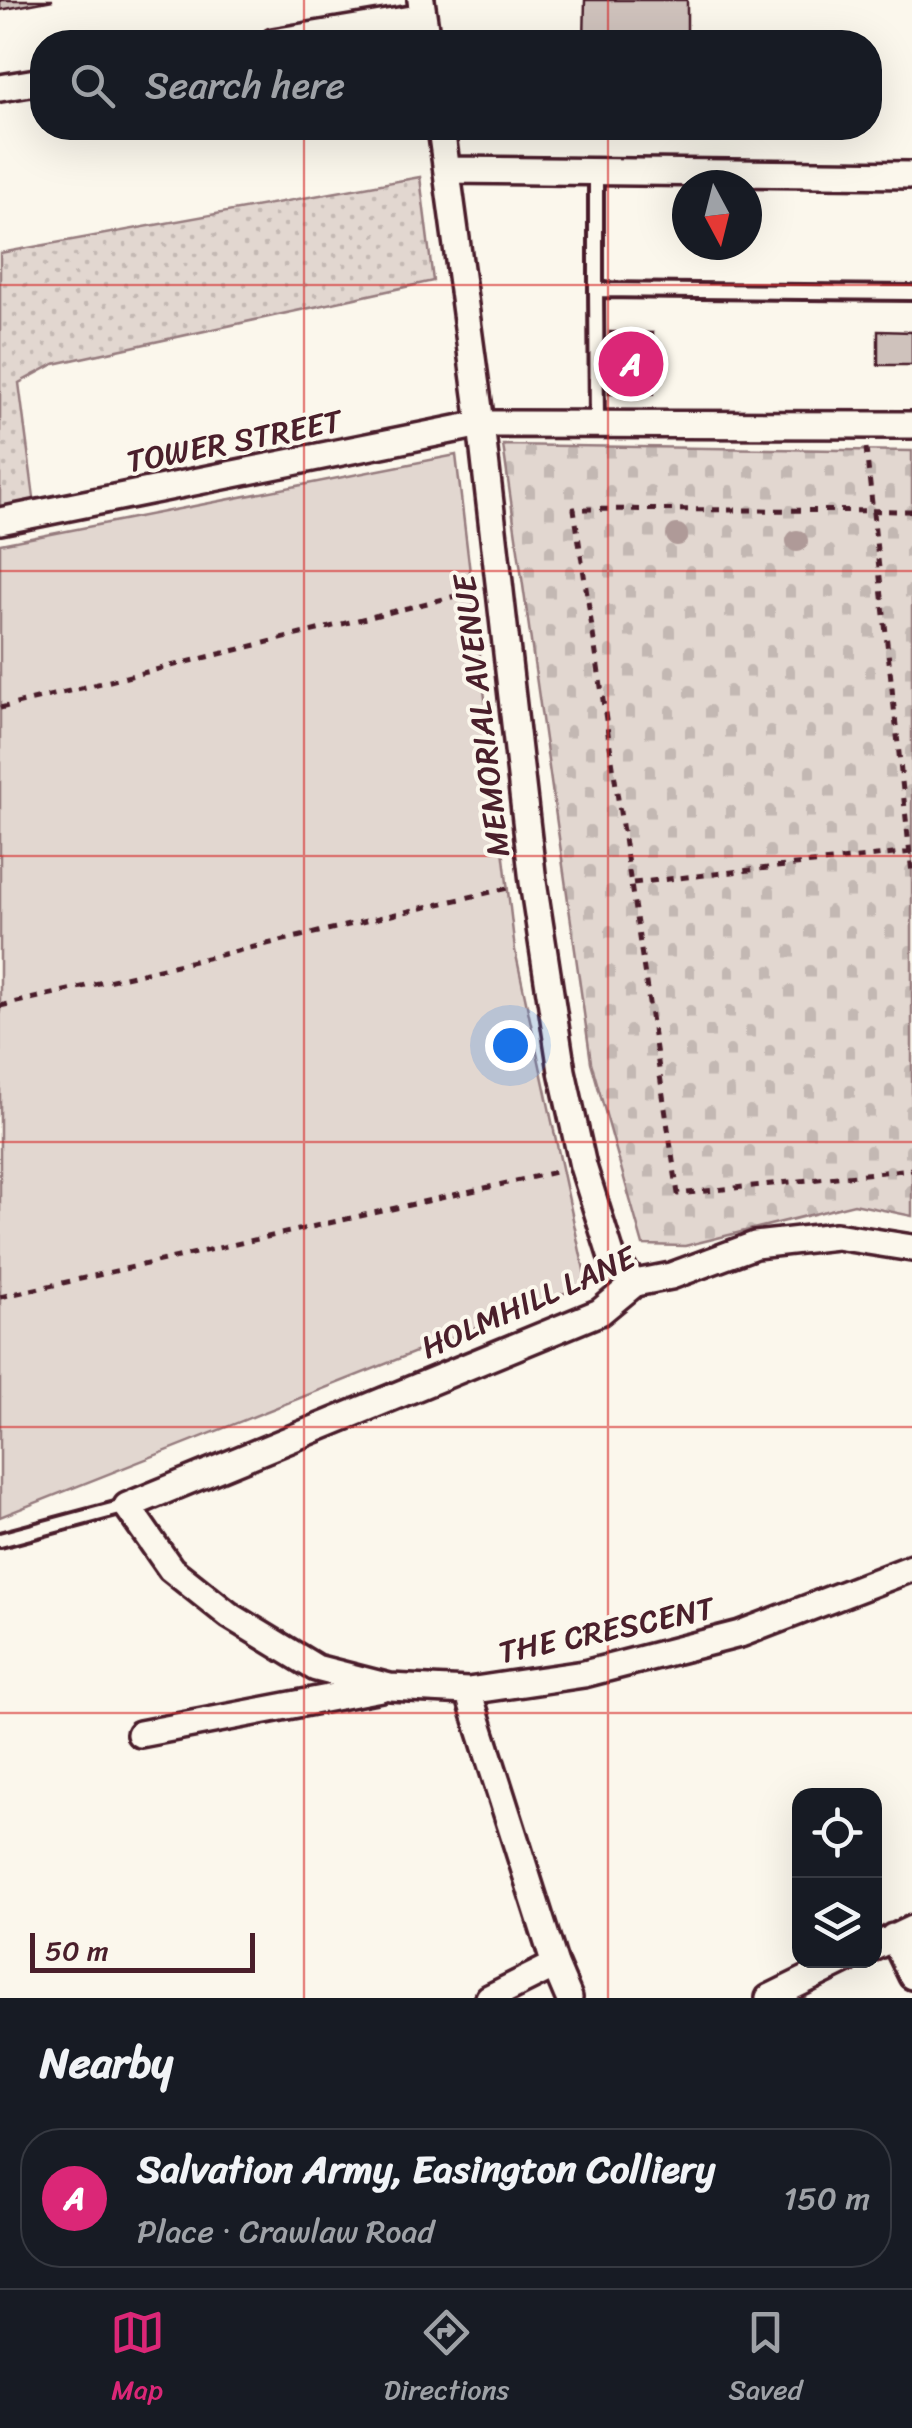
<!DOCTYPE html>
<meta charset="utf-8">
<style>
body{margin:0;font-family:Sriracha,sans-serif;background:#242831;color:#f1f3f6}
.controls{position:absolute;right:30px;bottom:30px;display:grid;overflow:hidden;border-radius:20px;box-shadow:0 10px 40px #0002}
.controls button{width:90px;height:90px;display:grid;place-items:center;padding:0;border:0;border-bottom:2px solid #363941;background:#171b24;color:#f1f3f6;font:50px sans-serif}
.compass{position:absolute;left:672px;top:170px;width:90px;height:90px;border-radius:50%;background:#171b24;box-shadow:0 10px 40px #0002;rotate:173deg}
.scale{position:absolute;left:30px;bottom:25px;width:225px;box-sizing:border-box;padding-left:10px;border:5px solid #4a1f2b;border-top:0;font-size:28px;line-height:35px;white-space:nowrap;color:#4a1f2b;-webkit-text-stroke:8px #fbf7ec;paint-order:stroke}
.you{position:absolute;left:510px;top:1045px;width:35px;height:35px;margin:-25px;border:8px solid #fff;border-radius:50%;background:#1a73e8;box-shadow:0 0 0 15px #1a73e833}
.badge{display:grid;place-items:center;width:65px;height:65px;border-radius:50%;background:#db2777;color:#fff;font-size:32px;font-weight:700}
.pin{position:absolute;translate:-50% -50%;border:5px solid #fff;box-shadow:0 2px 10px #0006}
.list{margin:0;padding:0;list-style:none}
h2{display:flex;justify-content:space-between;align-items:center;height:130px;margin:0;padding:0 40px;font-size:42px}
h2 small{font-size:32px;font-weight:400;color:#9ea1a6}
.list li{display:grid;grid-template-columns:65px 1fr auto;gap:30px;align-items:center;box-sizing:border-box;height:140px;margin:0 20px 20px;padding:0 20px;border:2px solid #363941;border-radius:40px}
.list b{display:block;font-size:38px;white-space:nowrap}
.list p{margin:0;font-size:32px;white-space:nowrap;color:#9ea1a6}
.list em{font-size:32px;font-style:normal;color:#9ea1a6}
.icon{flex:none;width:55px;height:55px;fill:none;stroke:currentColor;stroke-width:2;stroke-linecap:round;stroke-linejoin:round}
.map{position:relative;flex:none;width:912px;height:1998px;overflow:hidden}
.search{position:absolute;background:#171b24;box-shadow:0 10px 40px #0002;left:30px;right:30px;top:30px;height:110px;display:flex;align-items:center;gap:25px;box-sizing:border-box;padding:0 35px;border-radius:40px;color:#9ea1a6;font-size:38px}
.sheet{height:290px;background:#171b24}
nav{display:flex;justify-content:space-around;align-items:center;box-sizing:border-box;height:140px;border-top:2px solid #363941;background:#171b24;font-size:28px;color:#9ea1a6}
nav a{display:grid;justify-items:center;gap:5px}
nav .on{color:#db2777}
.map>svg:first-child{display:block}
</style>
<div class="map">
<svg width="912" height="1998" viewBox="0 0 912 1998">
<defs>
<pattern id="grass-dots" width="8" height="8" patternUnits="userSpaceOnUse" patternTransform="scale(2.5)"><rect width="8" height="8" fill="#e2d7d0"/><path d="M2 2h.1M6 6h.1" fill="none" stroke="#c3b8b3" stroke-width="1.8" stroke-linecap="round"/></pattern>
<pattern id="cemetery-stones" width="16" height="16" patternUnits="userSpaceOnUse" patternTransform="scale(2.5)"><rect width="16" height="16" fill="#e2d7d0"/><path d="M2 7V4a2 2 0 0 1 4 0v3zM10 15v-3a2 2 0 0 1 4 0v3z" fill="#c3b8b3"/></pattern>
</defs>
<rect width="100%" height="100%" fill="#fbf7ec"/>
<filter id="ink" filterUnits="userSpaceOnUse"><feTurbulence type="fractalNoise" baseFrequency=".01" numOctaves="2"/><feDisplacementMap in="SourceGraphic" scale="20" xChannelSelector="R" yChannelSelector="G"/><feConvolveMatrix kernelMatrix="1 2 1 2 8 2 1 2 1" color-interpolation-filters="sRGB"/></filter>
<g filter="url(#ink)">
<path fill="url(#grass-dots)" stroke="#967b7e" stroke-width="2.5" d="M 420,177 L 433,281 L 54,364 L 19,383 L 36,513 L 0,521 L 0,253 Z"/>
<path fill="url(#cemetery-stones)" stroke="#967b7e" stroke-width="2.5" d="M 503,445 L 912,451 L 912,1216 L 854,1204 L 685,1246 L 643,1245 L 591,1062 Z"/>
<path fill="#e2d7d0" stroke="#967b7e" stroke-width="2.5" d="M 456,455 L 515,950 L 587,1284 L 0,1517 L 0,544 Z"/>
<path fill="#cfc2bc" stroke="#4a1f2b" stroke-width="2.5" d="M 0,0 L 53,0 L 0,10 Z
M 585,0 L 687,0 L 687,42 L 584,42 Z
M 878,331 L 912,332 L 912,365 L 878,365 Z
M 610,332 L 653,333 L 653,394 L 609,394 Z"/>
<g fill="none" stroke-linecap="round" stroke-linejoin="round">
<defs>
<path id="service" d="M 596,171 L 596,290
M 597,425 L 596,290 L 912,293
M 0,1540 L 127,1506"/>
<path id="minor" d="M 421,0 L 427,42
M 273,42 L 423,17
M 0,88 L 42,81
M 441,128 L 481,424 L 533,882 L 562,1071 L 583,1166 L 612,1258 L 635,1283
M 447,170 L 912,175
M 0,521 L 481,424 L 912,425
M 912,1248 L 836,1236 L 755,1245 L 671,1276 L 635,1283 L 600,1312 L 127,1506 L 171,1569 L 229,1615 L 316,1668 L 390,1687 L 468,1691 L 584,1674 L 740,1634 L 912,1568
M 468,1691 L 555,1965 L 569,1998
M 140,1734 L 381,1688
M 893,1937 L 912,1976
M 874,1947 L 912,1929
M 489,1998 L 555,1965
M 769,1998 L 846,1960"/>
</defs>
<use href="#service" stroke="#4a1f2b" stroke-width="20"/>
<use href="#minor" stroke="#4a1f2b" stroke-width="32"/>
<path stroke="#4a1f2b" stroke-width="5" stroke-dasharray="8 8" stroke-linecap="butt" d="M 866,448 L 912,874
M 912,511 L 574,509 L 678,1194 L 912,1169
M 0,708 L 472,592
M 633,883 L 912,852
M 0,1006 L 508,888
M 0,1297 L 556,1172"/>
<use href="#service" stroke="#fbf7ec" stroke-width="12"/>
<use href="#minor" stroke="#fbf7ec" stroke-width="25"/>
</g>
<g fill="#af9a98">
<circle cx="677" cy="535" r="11"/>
<circle cx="797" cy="541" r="11"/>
</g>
</g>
<path fill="none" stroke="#d62828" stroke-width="2.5" stroke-opacity="0.55" d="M 304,0 L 304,42M 608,0 L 608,42M 304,128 L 304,1998M 608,128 L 608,1998M 0,285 L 912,285M 0,571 L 912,571M 0,856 L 912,856M 0,1142 L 912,1142M 0,1427 L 912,1427M 0,1713 L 912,1713"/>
<g text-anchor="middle" stroke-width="8" stroke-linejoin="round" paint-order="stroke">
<g font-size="32" fill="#4a1f2b" stroke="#fbf7ec">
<text transform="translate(234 441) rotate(-11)" y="11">TOWER STREET</text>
<text transform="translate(481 716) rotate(-97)" y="11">MEMORIAL AVENUE</text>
<text transform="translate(528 1302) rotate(-24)" y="11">HOLMHILL LANE</text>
<text transform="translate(606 1630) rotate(-12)" y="11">THE CRESCENT</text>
</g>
</g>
</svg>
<div class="controls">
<button><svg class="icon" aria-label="locate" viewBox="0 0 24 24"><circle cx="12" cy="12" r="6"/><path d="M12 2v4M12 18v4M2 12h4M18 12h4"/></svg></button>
<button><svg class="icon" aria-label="layers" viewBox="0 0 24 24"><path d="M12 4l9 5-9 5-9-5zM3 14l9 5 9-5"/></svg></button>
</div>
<svg class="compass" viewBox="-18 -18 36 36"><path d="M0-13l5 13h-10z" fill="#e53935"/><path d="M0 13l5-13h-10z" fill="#9ea1a6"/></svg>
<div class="scale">50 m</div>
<div class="you"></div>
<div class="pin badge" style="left:631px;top:364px">A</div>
<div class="search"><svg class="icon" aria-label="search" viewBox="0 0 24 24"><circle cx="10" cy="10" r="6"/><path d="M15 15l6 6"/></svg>Search here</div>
</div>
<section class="sheet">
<h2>Nearby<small></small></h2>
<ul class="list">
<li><span class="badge">A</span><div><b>Salvation Army, Easington Colliery</b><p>Place · Crawlaw Road</p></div><em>150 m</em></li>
</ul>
</section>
<nav>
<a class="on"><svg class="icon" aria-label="map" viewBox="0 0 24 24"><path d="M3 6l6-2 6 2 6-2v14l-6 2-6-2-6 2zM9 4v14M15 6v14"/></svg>Map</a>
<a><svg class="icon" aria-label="directions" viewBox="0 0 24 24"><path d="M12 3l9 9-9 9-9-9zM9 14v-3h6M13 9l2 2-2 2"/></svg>Directions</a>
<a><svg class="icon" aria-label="saved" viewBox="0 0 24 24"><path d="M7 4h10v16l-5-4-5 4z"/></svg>Saved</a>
</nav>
